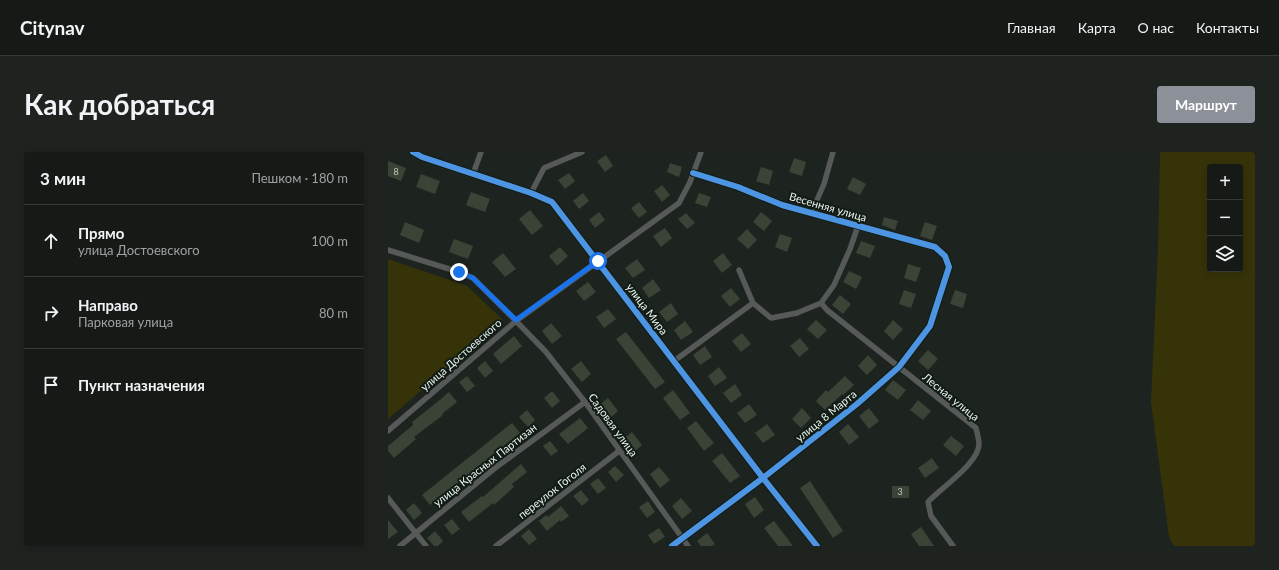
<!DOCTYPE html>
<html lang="ru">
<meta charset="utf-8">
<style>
body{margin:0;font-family:Lato,sans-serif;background:#1f2320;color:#f1f3f6}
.controls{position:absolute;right:12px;top:12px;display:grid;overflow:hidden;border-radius:4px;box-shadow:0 2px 10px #0003}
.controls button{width:36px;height:36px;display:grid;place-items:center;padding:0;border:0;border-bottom:1px solid #353836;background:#161a17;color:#f1f3f6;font:20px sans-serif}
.stop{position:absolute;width:12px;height:12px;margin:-9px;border:3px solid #1a73e8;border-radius:50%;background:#fff}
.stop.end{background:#1a73e8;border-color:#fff;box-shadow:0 1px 4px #0008}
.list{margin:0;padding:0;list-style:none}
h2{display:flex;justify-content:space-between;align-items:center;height:52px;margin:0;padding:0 16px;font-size:17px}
h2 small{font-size:13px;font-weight:400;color:#9ea1a1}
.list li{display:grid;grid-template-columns:26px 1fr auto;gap:12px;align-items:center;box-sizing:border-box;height:72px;padding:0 16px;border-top:1px solid #353836}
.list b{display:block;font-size:15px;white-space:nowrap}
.list p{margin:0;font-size:13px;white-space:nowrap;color:#9ea1a1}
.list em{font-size:13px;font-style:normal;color:#9ea1a1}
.icon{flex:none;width:22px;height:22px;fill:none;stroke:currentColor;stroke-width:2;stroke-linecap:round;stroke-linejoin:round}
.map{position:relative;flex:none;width:867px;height:394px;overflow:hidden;border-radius:4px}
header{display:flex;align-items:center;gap:24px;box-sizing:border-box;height:56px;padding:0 20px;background:#161a17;border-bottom:1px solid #353836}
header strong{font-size:19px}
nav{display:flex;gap:22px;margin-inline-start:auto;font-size:14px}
.intro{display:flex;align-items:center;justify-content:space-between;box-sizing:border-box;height:96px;padding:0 24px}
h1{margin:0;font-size:28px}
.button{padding:10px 18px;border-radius:4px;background:#8c9099;color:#fff;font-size:14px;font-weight:700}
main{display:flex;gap:24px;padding:0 24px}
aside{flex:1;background:#161a17;border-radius:4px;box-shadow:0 2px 10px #0003}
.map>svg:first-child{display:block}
</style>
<header>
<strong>Citynav</strong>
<nav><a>Главная</a><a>Карта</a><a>О нас</a><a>Контакты</a></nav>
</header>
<div class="intro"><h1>Как добраться</h1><a class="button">Маршрут</a></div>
<main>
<aside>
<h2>3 мин<small>Пешком · 180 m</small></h2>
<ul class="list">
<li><svg class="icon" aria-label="ahead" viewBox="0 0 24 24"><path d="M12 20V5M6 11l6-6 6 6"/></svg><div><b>Прямо</b><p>улица Достоевского</p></div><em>100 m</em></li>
<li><svg class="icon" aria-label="right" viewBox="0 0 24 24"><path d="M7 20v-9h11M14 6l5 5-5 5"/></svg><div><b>Направо</b><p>Парковая улица</p></div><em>80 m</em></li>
<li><svg class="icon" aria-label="arrive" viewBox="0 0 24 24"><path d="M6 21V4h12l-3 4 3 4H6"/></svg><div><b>Пункт назначения</b></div></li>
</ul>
</aside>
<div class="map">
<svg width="867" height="394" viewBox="0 0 867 394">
<rect width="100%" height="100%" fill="#1d231f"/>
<path fill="#363309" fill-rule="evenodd" d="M 772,0 L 867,0 L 867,394 L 786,394 L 781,385 L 763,250 L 770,97 ZM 822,15 L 852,15 L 852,117 L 822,117 Z
M 0,107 L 79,134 L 115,168 L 0,267 Z"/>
<path fill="#3b4337" d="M 218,3 L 225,14 L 217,20 L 209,9 Z
M 406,6 L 418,10 L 414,24 L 401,20 Z
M 0,9 L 18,16 L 13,29 L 0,24 Z
M 282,11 L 294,15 L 291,25 L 279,20 Z
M 373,15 L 385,19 L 381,33 L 368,29 Z
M 181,21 L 187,29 L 177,37 L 170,28 Z
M 33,22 L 52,29 L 47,42 L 28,35 Z
M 465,25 L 478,32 L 472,43 L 459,37 Z
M 274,33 L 282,43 L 274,50 L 266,39 Z
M 83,40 L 102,47 L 97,60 L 78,53 Z
M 195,41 L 201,49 L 191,57 L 185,49 Z
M 311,41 L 323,45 L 319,55 L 307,51 Z
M 251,50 L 259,60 L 251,66 L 243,56 Z
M 142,58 L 155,74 L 144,83 L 131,67 Z
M 211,60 L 217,68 L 207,76 L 201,68 Z
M 373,60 L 384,69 L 376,79 L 365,70 Z
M 298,61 L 307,71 L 299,77 L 290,67 Z
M 496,65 L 510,69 L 507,78 L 494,73 Z
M 17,70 L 36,78 L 31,91 L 12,83 Z
M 537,70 L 549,74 L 544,88 L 532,84 Z
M 277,76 L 284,86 L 273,95 L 265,84 Z
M 359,77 L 369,88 L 360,97 L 349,87 Z
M 392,82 L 404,86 L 399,100 L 387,95 Z
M 66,87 L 85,94 L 80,107 L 61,100 Z
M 473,89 L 487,94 L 482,106 L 468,101 Z
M 172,95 L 180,104 L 169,114 L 161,104 Z
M 115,101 L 128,117 L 117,125 L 104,110 Z
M 335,101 L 344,113 L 334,121 L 325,109 Z
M 249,107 L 257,118 L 245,126 L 237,116 Z
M 520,112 L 533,116 L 528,130 L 516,126 Z
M 461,119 L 474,125 L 468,137 L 455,130 Z
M 265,127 L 273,138 L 261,146 L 254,136 Z
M 200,130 L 208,140 L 196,149 L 188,139 Z
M 343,136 L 352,147 L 342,155 L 333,144 Z
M 516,138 L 528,142 L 523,156 L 511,152 Z
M 567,138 L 579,142 L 575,156 L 562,152 Z
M 452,143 L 463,152 L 455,162 L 444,153 Z
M 283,151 L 290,162 L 279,170 L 271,160 Z
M 220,157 L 228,167 L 216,176 L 208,165 Z
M 428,168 L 439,178 L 430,187 L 419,177 Z
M 505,168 L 515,177 L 505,188 L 496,179 Z
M 297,169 L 305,180 L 293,188 L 286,178 Z
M 163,171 L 174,184 L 164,192 L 154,179 Z
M 238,180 L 277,230 L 267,237 L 228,187 Z
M 354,181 L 363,192 L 353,200 L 344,189 Z
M 126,184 L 134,194 L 113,212 L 105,202 Z
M 412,186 L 421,197 L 411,205 L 402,194 Z
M 317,194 L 324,205 L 312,213 L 305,203 Z
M 540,198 L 550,207 L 540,218 L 530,209 Z
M 480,203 L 489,213 L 479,223 L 470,214 Z
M 97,209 L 105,219 L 97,226 L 89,216 Z
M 193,209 L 203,222 L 194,230 L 183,217 Z
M 331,215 L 339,226 L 327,234 L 320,224 Z
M 79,224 L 87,234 L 79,240 L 71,230 Z
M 457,224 L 466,233 L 455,243 L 454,242 L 437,258 L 428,249 L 438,238 L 440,240 Z
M 505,228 L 518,238 L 510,248 L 497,238 Z
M 347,232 L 354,243 L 343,251 L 335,241 Z
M 285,238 L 302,261 L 292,268 L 275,246 Z
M 164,239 L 172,249 L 164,256 L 156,246 Z
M 61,240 L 69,250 L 54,262 L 55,263 L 26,285 L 28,287 L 6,306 L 0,299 L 0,294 L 25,273 L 24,270 L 53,247 Z
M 220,246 L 230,259 L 221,267 L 210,254 Z
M 530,248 L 543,259 L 535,268 L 522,258 Z
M 361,252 L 369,263 L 357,271 L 349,261 Z
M 414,256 L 423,266 L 413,276 L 404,267 Z
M 481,256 L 491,269 L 481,277 L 471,264 Z
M 139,258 L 147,268 L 140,275 L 131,265 Z
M 192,266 L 200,276 L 180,292 L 171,282 Z
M 308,269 L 326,291 L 316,299 L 299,276 Z
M 124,271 L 132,281 L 42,353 L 34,343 Z
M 379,272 L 387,283 L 375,291 L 367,281 Z
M 460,272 L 471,285 L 461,293 L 451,280 Z
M 244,280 L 254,293 L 245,301 L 234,288 Z
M 563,284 L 576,294 L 568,304 L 555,293 Z
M 162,289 L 170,299 L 163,304 L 155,294 Z
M 334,301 L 352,324 L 342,331 L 324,309 Z
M 544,306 L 551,316 L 537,326 L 530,316 Z
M 133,312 L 139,320 L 124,332 L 126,335 L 106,353 L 105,351 L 81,370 L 73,360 L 94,344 L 95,345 Z
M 227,314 L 236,323 L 228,330 L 220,320 Z
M 271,315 L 282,328 L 272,336 L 262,322 Z
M 210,326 L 218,336 L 210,342 L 202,332 Z
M 422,329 L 455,379 L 445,386 L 412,336 Z
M 504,334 L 521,334 L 521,346 L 504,346 Z
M 193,338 L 201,348 L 194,354 L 185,344 Z
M 367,345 L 376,358 L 366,366 L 357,352 Z
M 293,346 L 304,359 L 294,367 L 284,354 Z
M 260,349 L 267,360 L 259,366 L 251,355 Z
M 26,351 L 34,361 L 26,368 L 18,358 Z
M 173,354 L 181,364 L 173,370 L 172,368 L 159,379 L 151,369 L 158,363 L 160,365 Z
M 64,367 L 72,377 L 64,383 L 56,373 Z
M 0,368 L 10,380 L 0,387 Z
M 386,369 L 405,394 L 390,394 L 376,376 Z
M 533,375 L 546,394 L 531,394 L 523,382 Z
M 271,376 L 277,385 L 266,392 L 260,383 Z
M 141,377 L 149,387 L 141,393 L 133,384 Z
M 47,379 L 55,389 L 50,394 L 46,394 L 39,386 Z
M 319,381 L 327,392 L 324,394 L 313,394 L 309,389 Z"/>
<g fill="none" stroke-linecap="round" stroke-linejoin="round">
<path stroke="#575959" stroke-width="5.5" d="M 25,0 L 34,5 L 143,41 L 164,50 L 375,326 L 429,394
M 85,22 L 93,0
M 143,41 L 156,16 L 194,0
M 426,61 L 429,48 L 436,32 L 445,0
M 0,98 L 71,120 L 85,126 L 128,169 L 158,200 L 197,250 L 300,394
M 351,118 L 365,151
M 433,151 L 439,158 L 588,276 C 589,281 591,287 591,292 C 591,311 553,336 540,350 L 543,364 L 565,394
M 286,209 L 365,151 L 383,166 L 409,161 L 433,151 L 446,133 L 462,97 L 470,74
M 0,279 L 128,169 L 291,51 L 302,30 L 313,0
M 0,346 L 38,394
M 12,394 L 107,316 L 197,250
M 108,394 L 231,299
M 284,394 L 375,326 L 469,252 L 511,215 L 542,174 L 561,115 L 557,104 L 547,95 L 394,53 L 350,35 L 305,21"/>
<defs>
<path id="cycleway" d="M 25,0 L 34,5 L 143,41 L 164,50 L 375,326 L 429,394
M 284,394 L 375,326 L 469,252 L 511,215 L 542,174 L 561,115 L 557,104 L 547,95 L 394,53 L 350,35 L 305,21"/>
</defs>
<use href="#cycleway" stroke="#111c15" stroke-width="8"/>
<use href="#cycleway" stroke="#4d94e3" stroke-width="6"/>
</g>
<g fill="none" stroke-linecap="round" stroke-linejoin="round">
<path stroke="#1a73e8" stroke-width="5" d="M 71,120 L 85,126 L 128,168 L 210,109"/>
</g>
<g text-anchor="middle" stroke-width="4" stroke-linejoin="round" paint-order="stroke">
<g font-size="9" fill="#c0c7c1">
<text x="8" y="23">8</text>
<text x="512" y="343">3</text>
</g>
<g font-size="11" fill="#ecf3ef" stroke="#111c15">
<text transform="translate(440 55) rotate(16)" y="4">Весенняя улица</text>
<text transform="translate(259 157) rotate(53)" y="4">улица Мира</text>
<text transform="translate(73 203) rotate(-41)" y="4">улица Достоевского</text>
<text transform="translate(563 245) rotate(39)" y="4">Лесная улица</text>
<text transform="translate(438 264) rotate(-39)" y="4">улица 8 Марта</text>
<text transform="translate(225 273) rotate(54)" y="4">Садовая улица</text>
<text transform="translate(97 313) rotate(-38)" y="4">улица Красных Партизан</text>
<text transform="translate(164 339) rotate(-38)" y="4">переулок Гоголя</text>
</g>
</g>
</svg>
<div class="controls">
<button>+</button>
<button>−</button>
<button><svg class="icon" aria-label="layers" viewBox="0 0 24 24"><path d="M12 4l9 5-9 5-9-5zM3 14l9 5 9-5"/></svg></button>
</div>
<div class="stop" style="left:210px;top:109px"></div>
<div class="stop end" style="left:71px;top:120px"></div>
</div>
</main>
